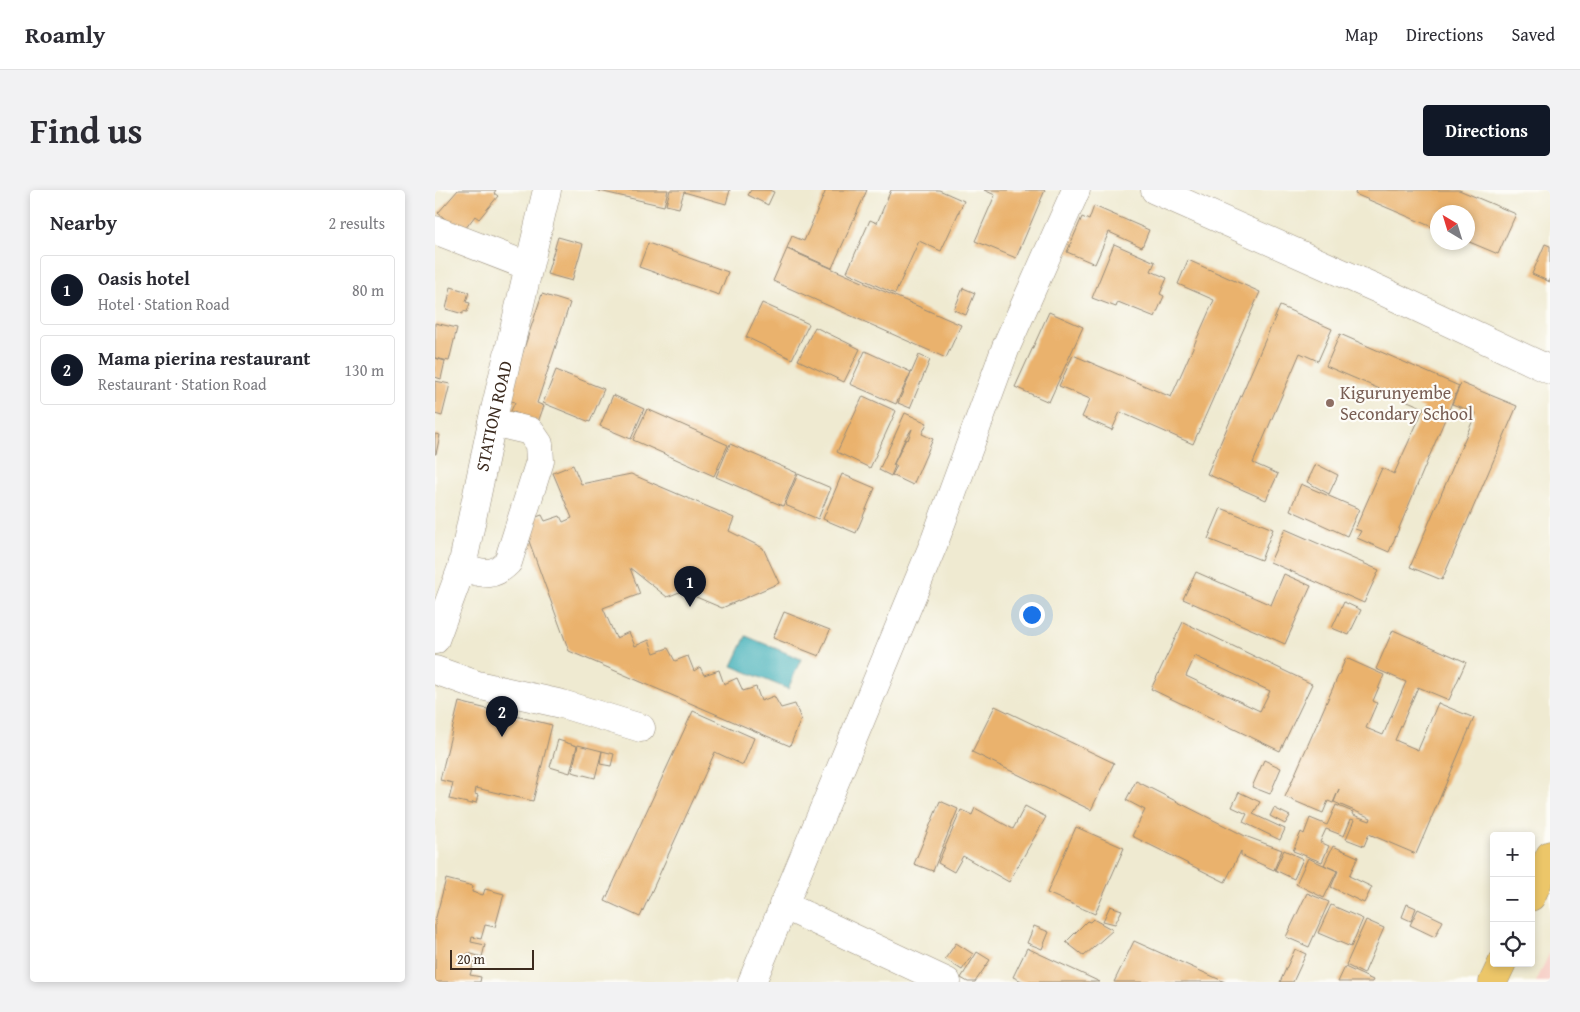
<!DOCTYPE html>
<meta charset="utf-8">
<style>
body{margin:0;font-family:"Gentium Book Plus",serif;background:#f2f2f3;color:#2b2b33}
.controls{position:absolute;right:15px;bottom:15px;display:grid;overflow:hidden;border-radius:5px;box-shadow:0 2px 8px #0003}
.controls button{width:45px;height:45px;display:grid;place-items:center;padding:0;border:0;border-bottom:1px solid #e1e1e2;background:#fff;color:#2b2b33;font:25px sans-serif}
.compass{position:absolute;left:995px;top:15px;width:45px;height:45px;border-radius:50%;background:#fff;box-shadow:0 2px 8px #0003;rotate:322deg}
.scale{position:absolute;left:15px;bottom:12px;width:84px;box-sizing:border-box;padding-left:5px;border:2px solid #3b2a1e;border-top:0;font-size:14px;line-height:18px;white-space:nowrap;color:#3b2a1e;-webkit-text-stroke:4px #fdfcf7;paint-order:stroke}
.you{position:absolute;left:596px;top:424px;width:18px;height:18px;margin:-12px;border:4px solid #fff;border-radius:50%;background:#1a73e8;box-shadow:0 0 0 8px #1a73e833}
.badge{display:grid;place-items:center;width:32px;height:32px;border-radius:50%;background:#111827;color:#fff;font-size:16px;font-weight:700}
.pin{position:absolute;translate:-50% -41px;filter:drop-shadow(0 1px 2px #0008)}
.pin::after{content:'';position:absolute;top:26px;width:18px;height:15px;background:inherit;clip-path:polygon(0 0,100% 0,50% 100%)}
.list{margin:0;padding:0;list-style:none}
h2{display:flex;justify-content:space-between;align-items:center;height:65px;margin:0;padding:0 20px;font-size:21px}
h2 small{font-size:16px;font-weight:400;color:#7c7c81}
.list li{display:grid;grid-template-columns:32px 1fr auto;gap:15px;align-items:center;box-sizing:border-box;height:70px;margin:0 10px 10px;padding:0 10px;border:1px solid #e1e1e2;border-radius:5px}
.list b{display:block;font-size:19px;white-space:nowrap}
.list p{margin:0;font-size:16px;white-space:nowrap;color:#7c7c81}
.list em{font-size:16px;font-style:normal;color:#7c7c81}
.icon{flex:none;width:28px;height:28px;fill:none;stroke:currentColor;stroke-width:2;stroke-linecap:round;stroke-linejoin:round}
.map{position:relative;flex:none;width:1115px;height:792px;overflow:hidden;border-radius:5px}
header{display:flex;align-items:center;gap:30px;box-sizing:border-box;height:70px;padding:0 25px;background:#fff;border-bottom:1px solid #e1e1e2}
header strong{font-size:24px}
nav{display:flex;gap:28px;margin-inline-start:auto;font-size:18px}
.intro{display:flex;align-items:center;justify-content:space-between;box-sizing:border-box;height:120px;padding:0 30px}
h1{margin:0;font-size:35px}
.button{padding:12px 22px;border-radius:5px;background:#111827;color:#fff;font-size:18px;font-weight:700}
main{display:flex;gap:30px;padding:0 30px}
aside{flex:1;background:#fff;border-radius:5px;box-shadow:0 2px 8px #0003}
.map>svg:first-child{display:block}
</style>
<header>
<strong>Roamly</strong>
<nav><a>Map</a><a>Directions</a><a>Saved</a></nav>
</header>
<div class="intro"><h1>Find us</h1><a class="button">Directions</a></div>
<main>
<aside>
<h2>Nearby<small>2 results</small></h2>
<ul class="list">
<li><span class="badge">1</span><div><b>Oasis hotel</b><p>Hotel · Station Road</p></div><em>80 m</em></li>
<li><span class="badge">2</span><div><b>Mama pierina restaurant</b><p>Restaurant · Station Road</p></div><em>130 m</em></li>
</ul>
</aside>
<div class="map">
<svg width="1115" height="792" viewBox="0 0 1115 792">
<rect width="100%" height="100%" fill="#fdfcf7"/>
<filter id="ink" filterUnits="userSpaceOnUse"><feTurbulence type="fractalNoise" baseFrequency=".02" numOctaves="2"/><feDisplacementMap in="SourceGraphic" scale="10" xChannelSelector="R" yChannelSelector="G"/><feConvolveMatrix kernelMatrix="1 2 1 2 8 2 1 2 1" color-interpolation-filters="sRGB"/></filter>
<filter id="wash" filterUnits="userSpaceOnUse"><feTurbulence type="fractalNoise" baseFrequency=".0096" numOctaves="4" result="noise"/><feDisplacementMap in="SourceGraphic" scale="20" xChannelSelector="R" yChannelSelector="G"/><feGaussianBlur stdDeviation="1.12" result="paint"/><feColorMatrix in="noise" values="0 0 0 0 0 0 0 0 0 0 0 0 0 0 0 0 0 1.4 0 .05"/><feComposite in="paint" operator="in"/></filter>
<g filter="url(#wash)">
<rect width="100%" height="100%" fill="#efead1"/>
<path fill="#f7d1c9" d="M 1115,762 L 1115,792 L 1101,792 Z"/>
<path fill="#3daeb7" stroke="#3c6c6a" d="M 311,446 L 366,469 L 353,499 L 297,476 Z"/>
<g id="blocks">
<path fill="#eab26d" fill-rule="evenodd" d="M 23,0 L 61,0 L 59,3 L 63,6 L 44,29 L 40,26 L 27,43 L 3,23 Z
M 160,0 L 233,0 L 229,16 Z
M 235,0 L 295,0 L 291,14 L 249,2 L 244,18 L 231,15 Z
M 316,0 L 334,0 L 339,2 L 333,15 L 313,5 Z
M 391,0 L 432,0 L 397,78 L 352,58 L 357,46 L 369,51 Z
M 456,0 L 504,0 L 529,11 L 506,61 L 484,51 L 460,104 L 412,82 L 435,30 L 442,33 Z
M 549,0 L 610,0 L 581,68 L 540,51 L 560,5 Z
M 921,0 L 1024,0 L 1081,24 L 1063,64 L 1032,51 L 1032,22 L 1002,22 L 1002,39 L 920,4 Z
M 659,16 L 714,40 L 707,57 L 674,42 L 660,74 L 632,62 L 647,27 L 654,30 Z
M 123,47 L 148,54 L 137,91 L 112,84 Z
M 213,53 L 293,82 L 284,105 L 204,77 Z
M 679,54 L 720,72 L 716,81 L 732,88 L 725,104 L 729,106 L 720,127 L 683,112 L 681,117 L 657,108 Z
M 1110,54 L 1115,56 L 1115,92 L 1097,84 Z
M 352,59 L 526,135 L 511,168 L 338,91 Z
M 753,70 L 825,102 L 758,254 L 685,222 L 677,240 L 647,227 L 655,209 L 624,196 L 638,165 L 736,207 L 779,110 L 743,94 Z
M 16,97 L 34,102 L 31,112 L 35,113 L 32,122 L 28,121 L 28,124 L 11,119 Z
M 528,98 L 540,103 L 531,125 L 519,120 Z
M 107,104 L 135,113 L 102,213 L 109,216 L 103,232 L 76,221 L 80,212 L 72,210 Z
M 327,113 L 374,134 L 357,169 L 311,147 Z
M 845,116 L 897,139 L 883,171 L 865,163 L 818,273 L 843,284 L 831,310 L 772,284 Z
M 614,122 L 648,137 L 614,212 L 580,197 Z
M 0,133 L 22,138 L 14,171 L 0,168 Z
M 380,137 L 425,159 L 409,192 L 363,170 Z
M 905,144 L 1024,196 L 954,362 L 922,348 L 926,341 L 920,339 L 947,278 L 959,284 L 989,218 L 891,176 Z
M 430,161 L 476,182 L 461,214 L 415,194 Z
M 484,165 L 495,170 L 475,218 L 463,213 Z
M 0,168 L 10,171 L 6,189 L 0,187 Z
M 121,180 L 169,199 L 155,232 L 108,213 Z
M 0,191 L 15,194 L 7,226 L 0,224 Z
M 1026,193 L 1082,216 L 1007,390 L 975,377 L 1041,223 L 1017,214 Z
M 178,205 L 209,219 L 196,249 L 165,236 Z
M 428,206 L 461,221 L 435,278 L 402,262 Z
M 212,219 L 293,255 L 279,286 L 198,250 Z
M 470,223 L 492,233 L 487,244 L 498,249 L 478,295 L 457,285 L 462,276 L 459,274 L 471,249 L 473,250 L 477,239 L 470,249 L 458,275 L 460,276 L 456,286 L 444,280 Z
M 0,244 L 5,245 L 1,264 L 0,264 Z
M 295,254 L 362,283 L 348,316 L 281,287 Z
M 881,274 L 903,285 L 894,304 L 872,292 Z
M 138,275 L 146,294 L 196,284 L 299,328 L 294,341 L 328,358 L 344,393 L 287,418 L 247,401 L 232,407 L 195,378 L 205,404 L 168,418 L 181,448 L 194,442 L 200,456 L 214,450 L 219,463 L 233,458 L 240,471 L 253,466 L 259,481 L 265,477 L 269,485 L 284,480 L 289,494 L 302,488 L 308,501 L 321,497 L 326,511 L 339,506 L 346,518 L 360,514 L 366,529 L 355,556 L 134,461 L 87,332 L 107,325 L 110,331 L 125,326 L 128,332 L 137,328 L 118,283 Z
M 363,284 L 396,298 L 383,329 L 350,315 Z
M 407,284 L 440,298 L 421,343 L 388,329 Z
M 866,294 L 924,319 L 912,346 L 855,320 Z
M 786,318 L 838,339 L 826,370 L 773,349 Z
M 850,339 L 944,380 L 929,413 L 835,372 Z
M 761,382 L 836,415 L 849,384 L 876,396 L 850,454 L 748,409 Z
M 909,412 L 926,420 L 914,445 L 897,438 Z
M 349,422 L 395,440 L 384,466 L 338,448 Z
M 748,432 L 877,494 L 845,561 L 716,499 ZM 760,466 L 835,501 L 825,521 L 751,486 Z
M 958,440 L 1031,472 L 1014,510 L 983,497 L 960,550 L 983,560 L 1003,513 L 1039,528 L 981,664 L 934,644 L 929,656 L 911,649 L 919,630 L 916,629 L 909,646 L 891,639 L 885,652 L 894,656 L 887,672 L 858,661 L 866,642 L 869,644 L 875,628 L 892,635 L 901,615 L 918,622 L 917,624 L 921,626 L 935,631 L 936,628 L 899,612 L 904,599 L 898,613 L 893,611 L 888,623 L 850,607 L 911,468 L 949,485 L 938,511 L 942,513 L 931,538 L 948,545 L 971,492 L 941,479 Z
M 24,512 L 117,535 L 98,611 L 41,598 L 40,604 L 43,605 L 41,613 L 38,612 L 37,614 L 14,609 L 18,593 L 5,590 Z
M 560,516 L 679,573 L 656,620 L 537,562 Z
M 258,521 L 319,548 L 308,575 L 280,562 L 205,727 L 170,711 Z
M 123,550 L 142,556 L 135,583 L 115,577 Z
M 143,555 L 167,561 L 160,588 L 137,582 Z
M 167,561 L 179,564 L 176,576 L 165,574 Z
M 829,570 L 846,578 L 835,604 L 817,597 Z
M 701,591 L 810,646 L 847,660 L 839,680 L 806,665 L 806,661 L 790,692 L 697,646 L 710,620 L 691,610 Z
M 804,602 L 825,612 L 818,624 L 850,639 L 845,650 L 808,632 L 812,624 L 797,617 Z
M 505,611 L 523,619 L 498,681 L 479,674 Z
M 590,616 L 611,627 L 574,692 L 528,666 L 519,682 L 503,673 L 526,620 L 537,625 L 540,618 L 578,639 Z
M 839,618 L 855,626 L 850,634 L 835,626 Z
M 641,637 L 689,658 L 660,724 L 612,703 Z
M 898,656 L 923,667 L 914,686 L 937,697 L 929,713 L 896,697 L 903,681 L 889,675 Z
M 849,660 L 868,669 L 859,689 L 840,680 Z
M 873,668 L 902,681 L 889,708 L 861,694 Z
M 11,689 L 38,696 L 37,702 L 48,705 L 50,699 L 69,704 L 60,737 L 50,735 L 46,749 L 37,747 L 36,752 L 50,755 L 47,767 L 33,763 L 32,766 L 40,769 L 35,785 L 46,787 L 45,792 L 0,792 L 0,731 Z
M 872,703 L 894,712 L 874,757 L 851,747 Z
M 972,714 L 981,718 L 976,731 L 967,727 Z
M 896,715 L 928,729 L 916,757 L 883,743 Z
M 675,716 L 687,720 L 680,734 L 668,731 Z
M 983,719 L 1008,731 L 1000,747 L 975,735 Z
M 658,729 L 678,740 L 649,766 L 631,752 L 652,731 L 655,732 Z
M 931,730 L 949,738 L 929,784 L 911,775 Z
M 599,736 L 614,742 L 607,759 L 592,753 Z
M 699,751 L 790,792 L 679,792 Z
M 521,753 L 538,764 L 527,780 L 510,769 Z
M 592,758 L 665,792 L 589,792 L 578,787 Z
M 860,759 L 871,764 L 858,792 L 845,792 Z
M 542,762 L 555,770 L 540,792 L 533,792 L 526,788 Z
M 910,777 L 938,790 L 937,792 L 903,792 Z"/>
</g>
</g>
<g filter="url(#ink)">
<use href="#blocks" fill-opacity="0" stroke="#958a78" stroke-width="1"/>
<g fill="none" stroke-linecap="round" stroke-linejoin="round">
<defs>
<g id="minor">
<path d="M 720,0 L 945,100 L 1115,180"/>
<path d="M 0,40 L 93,76"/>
<path d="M 27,377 C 47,383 56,389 73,372 L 105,271 L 104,254 L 95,241 L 57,232"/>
<path id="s1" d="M 0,450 L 27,377 L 57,232 L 112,0"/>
<path d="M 0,480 L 42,495 L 127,514 L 206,538"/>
<path d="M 348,715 L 512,792"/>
<path d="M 317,792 L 499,353 L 571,157 L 641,0"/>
</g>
<path id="major" d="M 1096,707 L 1115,665
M 1058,792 L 1067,773"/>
</defs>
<use href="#minor" stroke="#958a78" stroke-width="29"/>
<use href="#major" stroke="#958a78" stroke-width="29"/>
<use href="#minor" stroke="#fff" stroke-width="28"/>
<use href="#major" stroke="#ecc669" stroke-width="28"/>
</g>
</g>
<circle fill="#8d6e63" stroke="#fdfcf7" stroke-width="2" cx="895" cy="213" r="5"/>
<g text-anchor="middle" stroke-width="4.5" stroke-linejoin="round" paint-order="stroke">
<g font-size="18" fill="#785e54" stroke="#fdfcf7" text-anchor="start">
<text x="905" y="209">Kigurunyembe<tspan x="905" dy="21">Secondary School</tspan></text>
</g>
<g font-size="18" fill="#3b2a1e" stroke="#fdfcf7">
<text dy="6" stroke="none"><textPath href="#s1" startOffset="232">STATION ROAD</textPath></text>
</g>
</g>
</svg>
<div class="controls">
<button>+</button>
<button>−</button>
<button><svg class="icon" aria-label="locate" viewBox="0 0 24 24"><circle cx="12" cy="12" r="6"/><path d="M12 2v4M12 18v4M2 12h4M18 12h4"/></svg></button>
</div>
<svg class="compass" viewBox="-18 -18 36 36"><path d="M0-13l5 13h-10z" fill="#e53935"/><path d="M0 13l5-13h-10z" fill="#7c7c81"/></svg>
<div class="scale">20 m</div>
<div class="you"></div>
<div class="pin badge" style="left:255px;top:417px">1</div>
<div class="pin badge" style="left:67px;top:547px">2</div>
</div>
</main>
